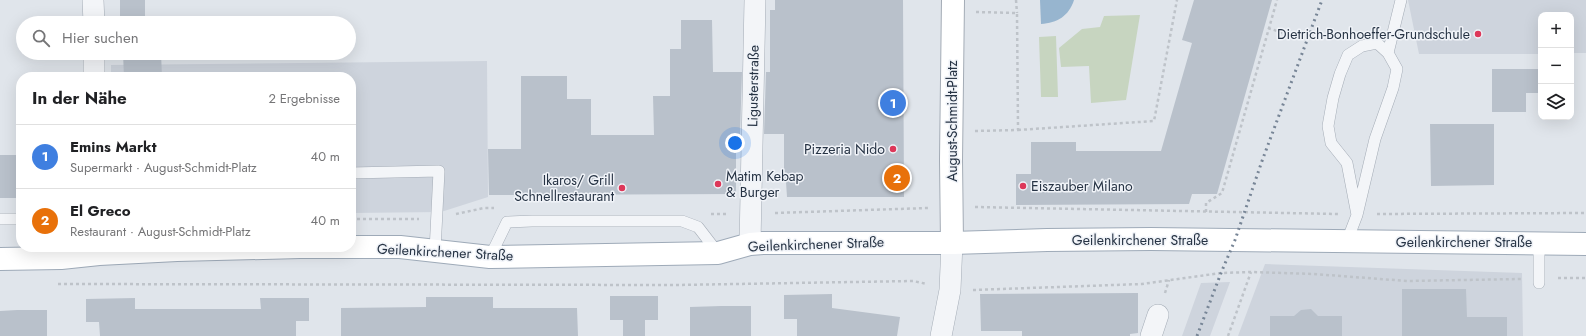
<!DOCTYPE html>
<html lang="de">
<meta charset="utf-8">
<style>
body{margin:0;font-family:Jost,sans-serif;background:#f6f6f6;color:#202124}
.controls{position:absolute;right:12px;top:12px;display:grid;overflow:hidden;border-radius:8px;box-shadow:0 4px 16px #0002}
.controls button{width:36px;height:36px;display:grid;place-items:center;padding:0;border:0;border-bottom:1px solid #e0e0e0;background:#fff;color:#202124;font:20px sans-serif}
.you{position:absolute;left:735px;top:143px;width:14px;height:14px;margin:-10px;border:3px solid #fff;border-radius:50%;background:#1a73e8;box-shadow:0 0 0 6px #1a73e833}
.badge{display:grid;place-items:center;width:26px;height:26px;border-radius:50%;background:#dd3759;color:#fff;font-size:13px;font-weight:700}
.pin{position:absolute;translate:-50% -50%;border:2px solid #fff;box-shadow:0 1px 4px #0006}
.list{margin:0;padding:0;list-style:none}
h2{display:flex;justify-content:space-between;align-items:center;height:52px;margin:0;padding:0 16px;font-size:17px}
h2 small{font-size:13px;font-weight:400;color:#757577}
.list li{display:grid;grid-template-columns:26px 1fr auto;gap:12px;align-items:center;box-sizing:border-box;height:64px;padding:0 16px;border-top:1px solid #e0e0e0}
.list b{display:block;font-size:15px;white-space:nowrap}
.list p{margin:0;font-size:13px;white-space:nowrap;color:#757577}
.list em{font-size:13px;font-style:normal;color:#757577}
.icon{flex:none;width:22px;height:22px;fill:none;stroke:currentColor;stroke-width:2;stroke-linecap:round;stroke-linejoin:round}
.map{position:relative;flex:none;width:1586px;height:336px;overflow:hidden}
.search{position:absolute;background:#fff;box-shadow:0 4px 16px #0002;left:16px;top:16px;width:340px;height:44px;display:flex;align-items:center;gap:10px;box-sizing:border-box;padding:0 14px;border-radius:22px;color:#757577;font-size:15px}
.panel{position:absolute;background:#fff;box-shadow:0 4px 16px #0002;left:16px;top:72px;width:340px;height:180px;border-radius:16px}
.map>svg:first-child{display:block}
</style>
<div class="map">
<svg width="1586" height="336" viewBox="0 0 1586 336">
<rect width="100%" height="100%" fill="#e0e5eb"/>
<path fill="#ced4dd" d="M 1408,0 L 1586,0 L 1586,53 L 1571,53 L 1571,15 L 1541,15 L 1541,54 L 1419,54 Z
M 487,61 L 488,197 L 441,212 L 351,213 L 351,77 L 111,77 L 111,65 Z
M 1265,264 L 1522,273 L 1523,336 L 1238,336 Z
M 1230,282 L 1210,336 L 1182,336 L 1201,283 Z"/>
<path fill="#c7d5c0" d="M 1140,15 L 1126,100 L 1091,103 L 1089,66 L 1061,67 L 1059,48 L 1082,29 L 1100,27 L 1104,16 Z
M 1056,36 L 1058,97 L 1041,97 L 1039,37 Z"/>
<path fill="#97b5cf" d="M 1040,0 L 1074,0 C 1069,16 1057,23 1041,24 Z"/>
<path fill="#b9c1cb" d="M 120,0 L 145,0 L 145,23 L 120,23 Z
M 775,0 L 903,0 L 904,197 L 787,197 L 786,182 L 784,182 L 784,134 L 764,134 L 766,72 L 770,72 L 770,10 L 775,10 Z
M 1194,0 L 1272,0 L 1217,194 L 1192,194 L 1189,204 L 1016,205 L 1016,174 L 1031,174 L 1031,142 L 1076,142 L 1076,151 L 1161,151 L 1192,43 L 1182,40 Z
M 681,20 L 712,20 L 713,72 L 742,72 L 740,134 L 737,134 L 738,144 L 736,144 L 736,194 L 489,195 L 488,149 L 521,149 L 521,76 L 567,76 L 567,99 L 591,99 L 591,135 L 654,135 L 653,96 L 670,96 L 670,49 L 681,49 Z
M 123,53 L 161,53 L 162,77 L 124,77 Z
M 1492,69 L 1541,69 L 1541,93 L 1526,93 L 1526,112 L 1492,112 Z
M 1430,124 L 1494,124 L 1494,185 L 1431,186 Z
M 0,155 L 21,155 L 21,198 L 0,198 Z
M 1402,289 L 1466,289 L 1467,317 L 1507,317 L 1507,336 L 1402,336 Z
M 1138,293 L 1138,333 L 1130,334 L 1130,336 L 1022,336 L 1022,331 L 981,331 L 980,294 Z
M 832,294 L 832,308 L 900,317 L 897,336 L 797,336 L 797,319 L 784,319 L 784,295 Z
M 610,296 L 658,296 L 658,320 L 645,320 L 645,336 L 623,336 L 623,320 L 610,320 Z
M 426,297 L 493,297 L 493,308 L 577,308 L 578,336 L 341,336 L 341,308 L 426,307 Z
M 135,298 L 135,309 L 261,309 L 260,298 L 309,298 L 309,321 L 296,321 L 296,336 L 100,336 L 99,322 L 86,322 L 86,299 Z
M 721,306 L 751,306 L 751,336 L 690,336 L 690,307 Z
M 1311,309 L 1318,316 L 1342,316 L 1342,336 L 1270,336 L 1270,316 L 1294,316 L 1301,310 Z
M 17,310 L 47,310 L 47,336 L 0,336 L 0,311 Z"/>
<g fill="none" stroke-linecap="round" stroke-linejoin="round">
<defs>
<path id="lane" d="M 1388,53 L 1401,0
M 351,173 L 439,171 L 435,251
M 0,219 L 21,219
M 1347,241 L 1357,215 L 1375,139 L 1393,88 L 1397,69 L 1388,53 L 1377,43 L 1362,46 L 1348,55 L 1340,74 L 1333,98 L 1328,126 L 1331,143 L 1347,163 L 1357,215
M 1539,243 L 1539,283
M 490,257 L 507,222 L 532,221 L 682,221 L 698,227 L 718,253"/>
<path id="street" d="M 93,0 L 94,23
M 94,53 L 94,77
M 750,244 L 755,0
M 941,336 L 950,290 L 952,243
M 1151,336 L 1158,315"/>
<path id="secondary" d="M 952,243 L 951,160 L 953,0"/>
<path id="primary" d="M 0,259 L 61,258 L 99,254 L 177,250 L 300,247 L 400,247 L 490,257 L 718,253 L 750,244 L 763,243 L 952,243 L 1047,240 L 1151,239 L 1586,244"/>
</defs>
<use href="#lane" stroke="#a4acb6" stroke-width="12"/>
<use href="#street" stroke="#a4acb6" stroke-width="22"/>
<use href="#secondary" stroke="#a4acb6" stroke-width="24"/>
<use href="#primary" stroke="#9eaab8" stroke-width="24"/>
<path stroke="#bec3c9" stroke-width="2.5" stroke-dasharray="3 3" stroke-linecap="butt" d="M 1016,0 L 1017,13
M 1268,28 L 1289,35
M 1018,130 L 1154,121 L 1177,0
M 975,131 L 1018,130 L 1018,126 L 1017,13 L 976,12
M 975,207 L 1338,214
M 1206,212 L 1206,203 L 1222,193 L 1277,0
M 775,213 L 928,208
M 456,214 L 484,208 L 494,208
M 711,214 L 728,214
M 1377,214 L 1586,213
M 351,219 L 419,219
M 1558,278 L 1586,278
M 58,284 L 676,285 L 913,281 L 927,284
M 973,290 L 1142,284 L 1221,273 L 1251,272 L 1314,274 L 1407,281 L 1521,279
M 1165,293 L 1169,280
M 1228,336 L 1251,272"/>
<use href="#lane" stroke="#f3f5f8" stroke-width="11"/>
<use href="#street" stroke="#f3f5f8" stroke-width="21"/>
<use href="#secondary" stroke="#fff" stroke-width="22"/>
<use href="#primary" stroke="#fff" stroke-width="22"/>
<path stroke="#778596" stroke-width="3" stroke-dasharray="2 4" stroke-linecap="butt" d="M 1197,336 L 1221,273 L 1235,240 L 1262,161 L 1322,0"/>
</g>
<g fill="#dd3759" stroke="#f0f3f8" stroke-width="1.5">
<circle cx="1478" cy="34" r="4"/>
<circle cx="893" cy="149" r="4"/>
<circle cx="718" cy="184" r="4"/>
<circle cx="1023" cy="186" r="4"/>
<circle cx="622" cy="188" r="4"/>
</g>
<g text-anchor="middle" stroke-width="3" stroke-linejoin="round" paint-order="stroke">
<g font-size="14" fill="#263344" stroke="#f0f3f8" text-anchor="end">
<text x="1470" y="39">Dietrich-Bonhoeffer-Grundschule</text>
<text x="885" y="154">Pizzeria Nido</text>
<text x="726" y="181" text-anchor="start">Matim Kebap<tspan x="726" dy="16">&amp; Burger</tspan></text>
<text x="614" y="185">Ikaros/ Grill<tspan x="614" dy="16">Schnellrestaurant</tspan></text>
<text x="1031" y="191" text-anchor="start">Eiszauber Milano</text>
</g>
<g font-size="14" fill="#263344" stroke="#f0f3f8">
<text transform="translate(753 86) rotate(-89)" y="5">Ligusterstraße</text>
<text transform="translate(952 121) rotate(-90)" y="5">August-Schmidt-Platz</text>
<text x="1140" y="245">Geilenkirchener Straße</text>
<text x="1464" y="247">Geilenkirchener Straße</text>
<text transform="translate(816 244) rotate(-2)" y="5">Geilenkirchener Straße</text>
<text transform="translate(445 252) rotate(3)" y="5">Geilenkirchener Straße</text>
</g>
</g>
</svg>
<div class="controls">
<button>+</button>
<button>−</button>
<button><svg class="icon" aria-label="layers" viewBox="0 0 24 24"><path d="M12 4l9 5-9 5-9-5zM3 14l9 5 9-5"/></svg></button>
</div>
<div class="you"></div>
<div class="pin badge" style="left:893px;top:103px;background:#3f7fe0">1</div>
<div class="pin badge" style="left:897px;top:178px;background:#e8710a">2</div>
<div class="search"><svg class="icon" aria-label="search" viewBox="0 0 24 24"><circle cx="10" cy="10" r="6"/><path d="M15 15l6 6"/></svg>Hier suchen</div>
<section class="panel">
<h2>In der Nähe<small>2 Ergebnisse</small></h2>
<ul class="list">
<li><span class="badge" style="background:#3f7fe0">1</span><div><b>Emins Markt</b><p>Supermarkt · August-Schmidt-Platz</p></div><em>40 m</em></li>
<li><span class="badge" style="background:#e8710a">2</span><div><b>El Greco</b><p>Restaurant · August-Schmidt-Platz</p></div><em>40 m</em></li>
</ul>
</section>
</div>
